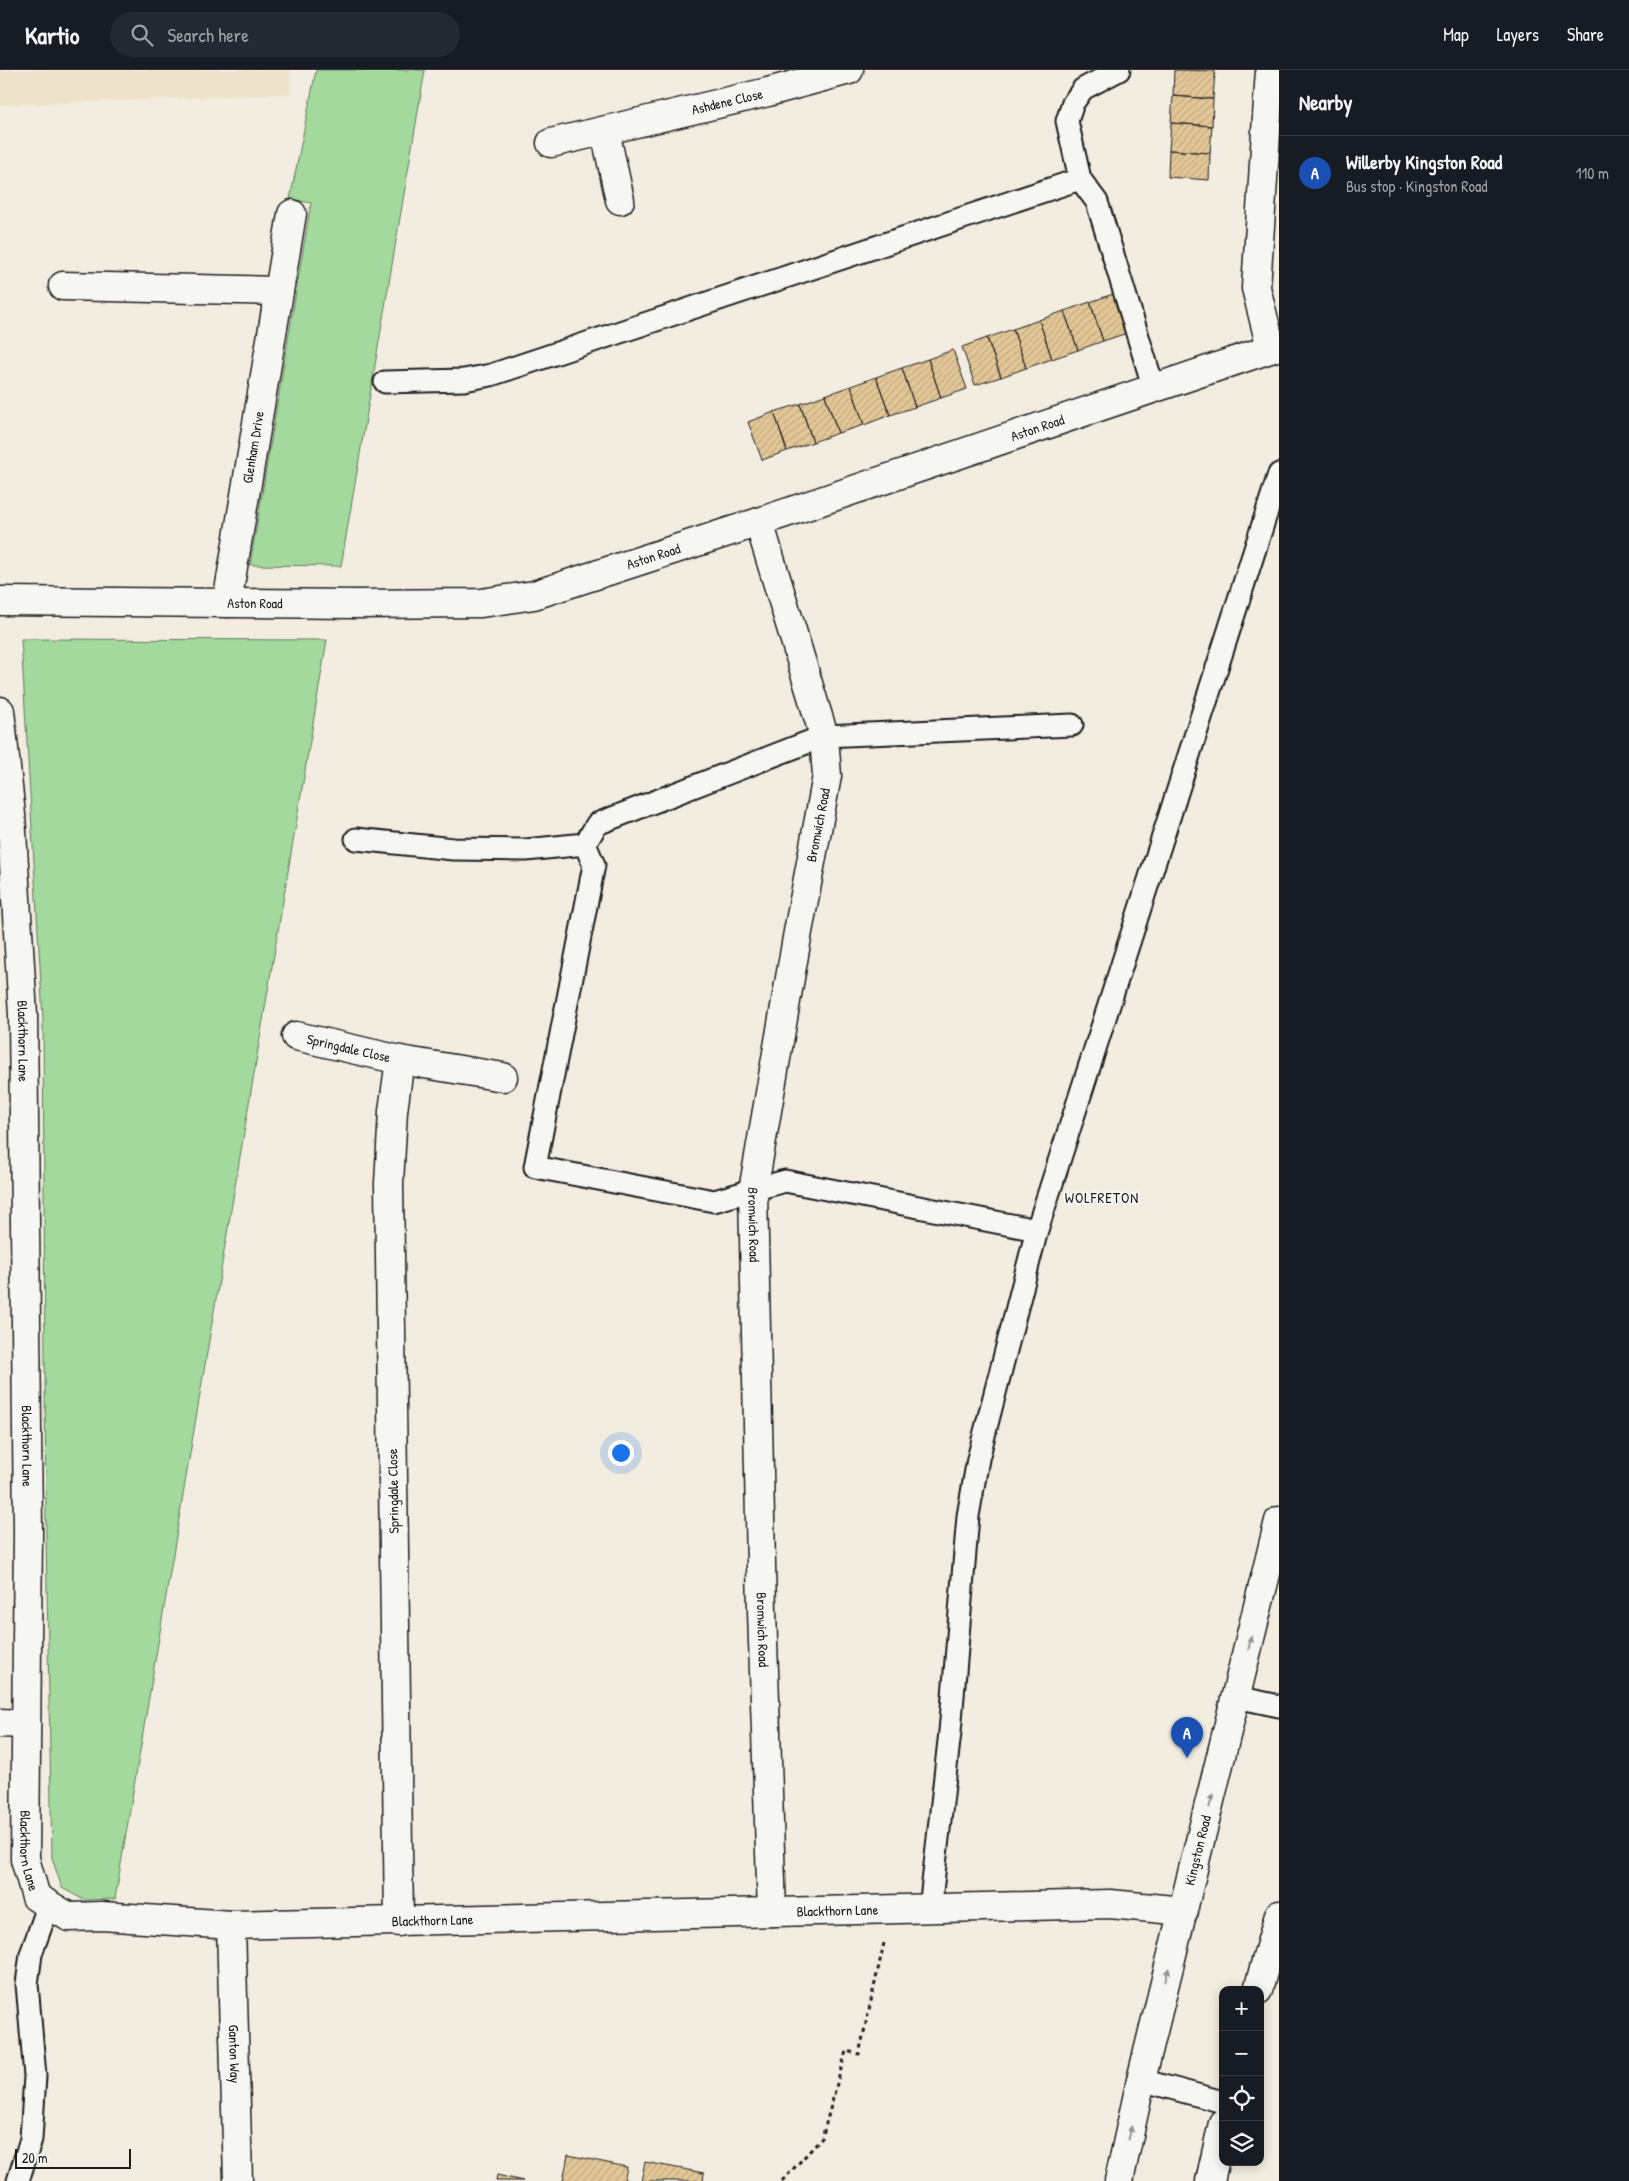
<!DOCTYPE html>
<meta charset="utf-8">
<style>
body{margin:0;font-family:"Patrick Hand",sans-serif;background:#242831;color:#f1f3f6}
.controls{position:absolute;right:15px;bottom:15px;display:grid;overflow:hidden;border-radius:10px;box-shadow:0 2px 12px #0003}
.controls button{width:45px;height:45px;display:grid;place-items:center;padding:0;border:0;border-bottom:1px solid #363941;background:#171b24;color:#f1f3f6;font:25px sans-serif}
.scale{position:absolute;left:15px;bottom:12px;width:116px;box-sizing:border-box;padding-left:5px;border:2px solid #1c1c1c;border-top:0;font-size:14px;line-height:18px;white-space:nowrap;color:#1c1c1c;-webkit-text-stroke:4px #f6f6f2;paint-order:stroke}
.you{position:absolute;left:620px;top:1382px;width:18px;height:18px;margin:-12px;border:4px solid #fff;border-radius:50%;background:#1a73e8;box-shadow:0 0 0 8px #1a73e833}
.badge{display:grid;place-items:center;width:32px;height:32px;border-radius:50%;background:#d93025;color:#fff;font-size:16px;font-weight:700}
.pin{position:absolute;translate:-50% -41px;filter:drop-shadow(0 1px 2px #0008)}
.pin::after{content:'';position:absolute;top:26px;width:18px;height:15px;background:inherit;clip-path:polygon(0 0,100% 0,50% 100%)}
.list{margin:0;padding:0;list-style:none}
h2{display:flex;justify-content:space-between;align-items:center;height:65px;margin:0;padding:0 20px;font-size:21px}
h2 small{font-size:16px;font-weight:400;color:#9ea1a6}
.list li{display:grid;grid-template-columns:32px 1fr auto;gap:15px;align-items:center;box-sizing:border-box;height:75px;padding:0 20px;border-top:1px solid #363941}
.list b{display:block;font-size:19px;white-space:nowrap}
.list p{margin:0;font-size:16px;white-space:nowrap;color:#9ea1a6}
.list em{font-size:16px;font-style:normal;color:#9ea1a6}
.icon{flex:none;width:28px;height:28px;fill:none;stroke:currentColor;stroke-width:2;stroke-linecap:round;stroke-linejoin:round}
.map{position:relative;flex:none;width:1279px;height:2111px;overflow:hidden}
header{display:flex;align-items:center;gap:30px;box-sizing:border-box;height:70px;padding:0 25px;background:#171b24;border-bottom:1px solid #363941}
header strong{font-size:24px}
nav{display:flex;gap:28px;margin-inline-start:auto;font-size:18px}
.search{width:350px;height:45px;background:#242831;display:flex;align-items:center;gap:12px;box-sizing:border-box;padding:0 18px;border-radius:28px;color:#9ea1a6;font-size:19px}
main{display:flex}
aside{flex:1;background:#171b24}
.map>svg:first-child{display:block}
</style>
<header>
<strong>Kartio</strong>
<div class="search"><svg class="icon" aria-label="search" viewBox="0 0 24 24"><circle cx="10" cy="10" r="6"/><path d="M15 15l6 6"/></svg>Search here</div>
<nav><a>Map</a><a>Layers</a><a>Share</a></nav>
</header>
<main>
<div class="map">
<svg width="1279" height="2111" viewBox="0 0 1279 2111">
<defs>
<pattern id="building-hatch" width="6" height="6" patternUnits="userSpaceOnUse" patternTransform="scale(1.25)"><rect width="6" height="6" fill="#e3c797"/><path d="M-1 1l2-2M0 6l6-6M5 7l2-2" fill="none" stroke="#c2aa82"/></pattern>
</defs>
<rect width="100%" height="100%" fill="#f2ede0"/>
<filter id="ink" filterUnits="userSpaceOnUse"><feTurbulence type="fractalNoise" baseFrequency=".02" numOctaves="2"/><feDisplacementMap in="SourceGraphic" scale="10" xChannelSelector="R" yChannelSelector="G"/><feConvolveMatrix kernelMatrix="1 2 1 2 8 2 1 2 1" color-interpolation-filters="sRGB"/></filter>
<g filter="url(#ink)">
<path fill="#eee2ca" d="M 0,0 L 290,0 L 290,24 L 0,35 Z"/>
<path fill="#a4d99d" stroke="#607a5c" d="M 316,0 L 425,0 L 341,496 L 250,495 L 311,133 L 290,129 Z
M 21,569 L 327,570 L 115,1829 L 84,1830 L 62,1818 L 52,1788 L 46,1465 L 43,948 Z"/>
<path fill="url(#building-hatch)" stroke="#1c1c1c" d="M 1174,0 L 1215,1 L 1213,29 L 1173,26 Z
M 1173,26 L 1213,29 L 1212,56 L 1171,53 Z
M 1171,53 L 1212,56 L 1210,83 L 1169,80 Z
M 1169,80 L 1210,83 L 1209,110 L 1168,107 Z
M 1116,223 L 1130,262 L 1103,271 L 1090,232 Z
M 1090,232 L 1103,271 L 1078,280 L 1064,241 Z
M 1064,241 L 1078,280 L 1052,289 L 1039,250 Z
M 1039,250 L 1052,289 L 1026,298 L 1013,259 Z
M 1013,259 L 1026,298 L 1001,307 L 987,268 Z
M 987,268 L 1001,307 L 975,315 L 962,277 Z
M 953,280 L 967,319 L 941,328 L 928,289 Z
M 928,289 L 941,328 L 915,337 L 902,298 Z
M 902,298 L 915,337 L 890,345 L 876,307 Z
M 876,307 L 890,345 L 864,355 L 851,316 Z
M 851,316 L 864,355 L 838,363 L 825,325 Z
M 825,325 L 838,363 L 813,372 L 800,334 Z
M 800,334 L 813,372 L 787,381 L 774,342 Z
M 774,342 L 787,381 L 762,390 L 748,352 Z
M 568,2085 L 627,2097 L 624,2111 L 563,2111 Z
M 645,2092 L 704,2103 L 703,2111 L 641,2111 Z
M 497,2105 L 523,2111 L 496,2111 Z"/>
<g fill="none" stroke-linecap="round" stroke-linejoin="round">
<defs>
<path id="lane" d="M 1119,0 L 1083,19 L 1073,33 L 1067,51 L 1080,109 L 1097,132 L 1154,319
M 385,312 L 464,310 L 491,305 L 1080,109
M 356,769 L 453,779 L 526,780 L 585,774
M 585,774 L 594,795 L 535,1097 L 714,1131 L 785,1111 L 1037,1160
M 585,774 L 597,754 L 824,666 L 1072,655
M 1236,1627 L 1279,1636
M 930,1839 L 950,1662 L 968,1446 L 978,1389 L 1037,1160 L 1279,404
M 1141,2010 L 1223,2032
M 18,2111 L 31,2069 L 35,2006 L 27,1914 L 31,1884 L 49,1834"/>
<g id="street">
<path d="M 1270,0 L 1256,218 L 1271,278"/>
<path d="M 605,61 L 620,130"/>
<path id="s1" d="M 551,73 L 768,22 L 849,0"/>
<path d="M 63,216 L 279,221"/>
<path id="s2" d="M 759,452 L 824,666 L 827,706 L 798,862 L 753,1121 L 762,1541 L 772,1842"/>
<path id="s3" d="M 0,531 L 355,534 L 481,533 L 534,525 L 759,452 L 1279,276"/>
<path id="s4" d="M 227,533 L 292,144"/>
<path id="s5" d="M 0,641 L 11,745 L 23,945 L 28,1462 L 25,1789 L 36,1827 L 69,1847 L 102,1846 L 231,1855 L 1110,1834 L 1184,1841"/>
<path id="s6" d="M 296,966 L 400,990 L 503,1007"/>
<path d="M 0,1653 L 25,1654"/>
<path d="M 399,1852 L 389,1113 L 393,1041 L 400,990"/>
<path id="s7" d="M 231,1855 L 238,2111"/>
</g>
<g id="secondary">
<path d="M 1258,1920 L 1279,1845"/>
<path id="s8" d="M 1119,2111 L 1141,2010 L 1279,1451"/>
<path d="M 1210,2111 L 1223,2053"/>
</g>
</defs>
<use href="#lane" stroke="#1c1c1c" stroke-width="25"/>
<use href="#street" stroke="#1c1c1c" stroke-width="31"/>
<use href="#secondary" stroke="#1c1c1c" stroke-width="31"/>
<path stroke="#1c1c1c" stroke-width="3" stroke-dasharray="4 4" stroke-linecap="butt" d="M 782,2111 L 822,2068 L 846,1981 L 859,1984 L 884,1873"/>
<use href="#lane" stroke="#f6f6f2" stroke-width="21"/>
<use href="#street" stroke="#f6f6f2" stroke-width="28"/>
<use href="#secondary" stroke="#f6f6f2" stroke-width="28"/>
</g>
<defs><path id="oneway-solid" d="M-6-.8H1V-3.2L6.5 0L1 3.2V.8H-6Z" transform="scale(1.25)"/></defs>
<g fill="#949492">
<use href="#oneway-solid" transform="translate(1250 1573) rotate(-76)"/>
<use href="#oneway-solid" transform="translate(1211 1731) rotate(-76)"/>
<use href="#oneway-solid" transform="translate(1167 1905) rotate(-76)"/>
<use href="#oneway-solid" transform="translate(1130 2063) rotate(-78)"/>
</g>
</g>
<g text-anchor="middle" stroke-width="4" stroke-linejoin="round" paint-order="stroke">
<g font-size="14" fill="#1c1c1c" stroke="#f6f6f2">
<text dy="5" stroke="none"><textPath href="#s1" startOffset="181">Ashdene Close</textPath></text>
<text dy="5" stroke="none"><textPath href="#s3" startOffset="1065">Aston Road</textPath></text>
<text dy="5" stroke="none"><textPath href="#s4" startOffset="158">Glenham Drive</textPath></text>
<text dy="5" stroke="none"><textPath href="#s3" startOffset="660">Aston Road</textPath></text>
<text dy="5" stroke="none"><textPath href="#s3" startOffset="255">Aston Road</textPath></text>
<text transform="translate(818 755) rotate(-79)" y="5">Bromwich Road</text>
<text dy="5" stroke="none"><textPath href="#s5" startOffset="331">Blackthorn Lane</textPath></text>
<text dy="5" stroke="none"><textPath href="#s6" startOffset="54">Springdale Close</textPath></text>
<text dy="5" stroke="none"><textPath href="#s2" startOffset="719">Bromwich Road</textPath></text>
<text dy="5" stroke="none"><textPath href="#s5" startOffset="736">Blackthorn Lane</textPath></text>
<text transform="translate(393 1421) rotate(-91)" y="5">Springdale Close</text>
<text dy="5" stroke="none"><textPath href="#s2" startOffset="1124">Bromwich Road</textPath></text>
<text dy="5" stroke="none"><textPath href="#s5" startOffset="1141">Blackthorn Lane</textPath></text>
<text dy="5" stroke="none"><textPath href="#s8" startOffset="340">Kingston Road</textPath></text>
<text dy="5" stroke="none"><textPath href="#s5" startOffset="1996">Blackthorn Lane</textPath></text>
<text dy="5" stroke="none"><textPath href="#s5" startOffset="1591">Blackthorn Lane</textPath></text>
<text dy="5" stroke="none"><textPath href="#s7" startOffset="129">Ganton Way</textPath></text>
</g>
<g font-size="15" letter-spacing="1" fill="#1c1c1c" stroke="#f6f6f2">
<text x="1102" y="1133">WOLFRETON</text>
</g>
</g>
</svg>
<div class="controls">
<button>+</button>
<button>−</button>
<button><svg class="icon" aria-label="locate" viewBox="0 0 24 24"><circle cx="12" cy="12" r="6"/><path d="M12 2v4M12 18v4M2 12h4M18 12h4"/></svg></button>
<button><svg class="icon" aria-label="layers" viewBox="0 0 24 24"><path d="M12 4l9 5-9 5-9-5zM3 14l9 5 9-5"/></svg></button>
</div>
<div class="scale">20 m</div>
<div class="you"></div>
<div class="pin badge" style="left:1187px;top:1688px;background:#1a4fb4">A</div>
</div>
<aside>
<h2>Nearby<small></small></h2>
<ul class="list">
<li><span class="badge" style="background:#1a4fb4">A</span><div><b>Willerby Kingston Road</b><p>Bus stop · Kingston Road</p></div><em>110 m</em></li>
</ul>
</aside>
</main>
